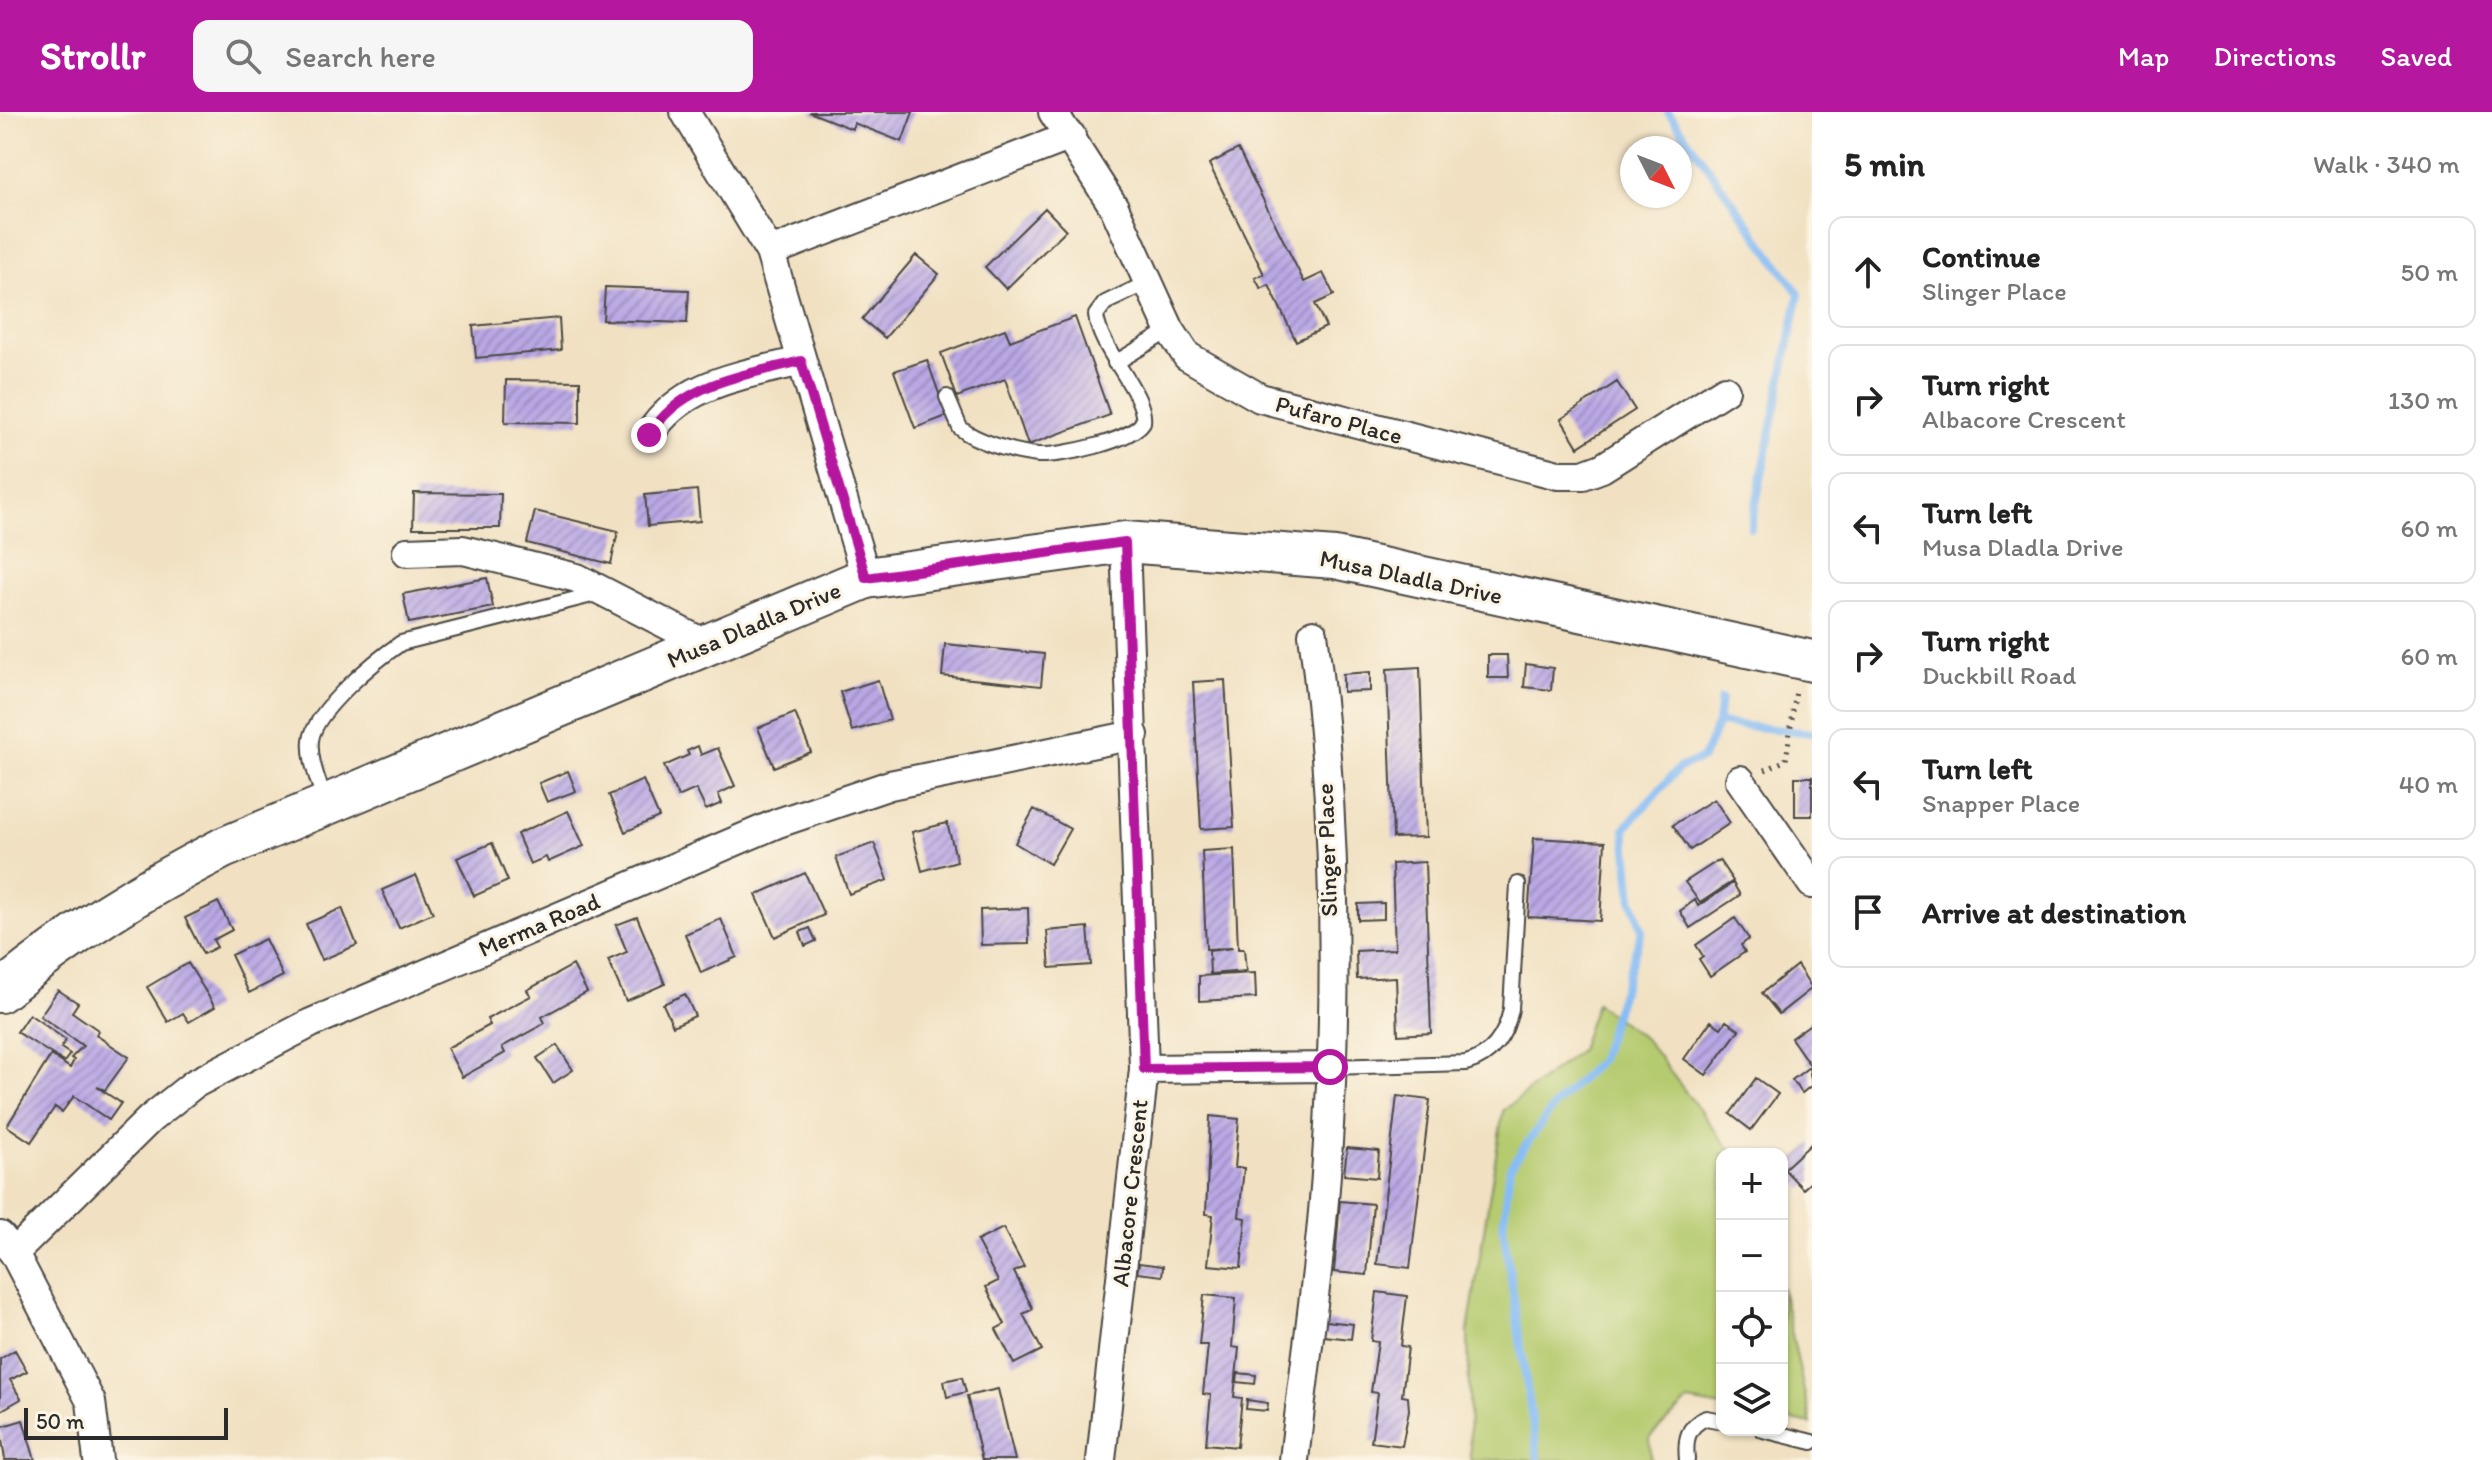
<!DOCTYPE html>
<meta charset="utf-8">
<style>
body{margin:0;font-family:Itim,sans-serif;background:#f6f6f6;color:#222}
.controls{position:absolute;right:24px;bottom:24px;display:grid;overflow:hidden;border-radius:16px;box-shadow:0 2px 6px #0004}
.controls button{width:72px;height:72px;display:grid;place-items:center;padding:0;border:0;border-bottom:2px solid #e0e0e0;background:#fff;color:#222;font:40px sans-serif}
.compass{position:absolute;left:1620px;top:24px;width:72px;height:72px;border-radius:50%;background:#fff;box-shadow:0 2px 6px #0004;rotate:132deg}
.scale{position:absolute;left:24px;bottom:20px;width:204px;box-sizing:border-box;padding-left:8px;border:4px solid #2b2b2b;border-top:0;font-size:22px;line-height:28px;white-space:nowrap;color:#2b2b2b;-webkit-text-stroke:6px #fcf5e5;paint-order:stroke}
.stop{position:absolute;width:24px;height:24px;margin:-18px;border:6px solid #b5179e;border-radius:50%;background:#fff}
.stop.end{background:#b5179e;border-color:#fff;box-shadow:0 2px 8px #0008}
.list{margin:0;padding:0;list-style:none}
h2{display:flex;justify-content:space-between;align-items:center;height:104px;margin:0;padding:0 32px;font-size:34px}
h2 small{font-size:26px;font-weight:400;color:#767676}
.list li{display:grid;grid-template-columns:52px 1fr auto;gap:24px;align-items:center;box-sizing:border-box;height:112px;margin:0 16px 16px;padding:0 16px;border:2px solid #e0e0e0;border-radius:16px}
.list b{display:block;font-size:30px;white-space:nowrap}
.list p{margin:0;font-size:26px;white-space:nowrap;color:#767676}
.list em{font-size:26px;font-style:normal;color:#767676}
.icon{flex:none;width:44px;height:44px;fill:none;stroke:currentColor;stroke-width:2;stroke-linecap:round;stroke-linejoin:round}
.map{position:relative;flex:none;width:1812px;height:1348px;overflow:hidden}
header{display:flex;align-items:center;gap:48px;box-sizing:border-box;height:112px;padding:0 40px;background:#b5179e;color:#fff}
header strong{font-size:38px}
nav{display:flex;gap:44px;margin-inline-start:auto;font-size:28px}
.search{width:560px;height:72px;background:#f6f6f6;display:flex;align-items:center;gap:20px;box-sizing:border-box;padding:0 28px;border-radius:16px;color:#767676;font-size:30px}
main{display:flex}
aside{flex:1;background:#fff}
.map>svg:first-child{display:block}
</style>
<header>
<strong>Strollr</strong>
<div class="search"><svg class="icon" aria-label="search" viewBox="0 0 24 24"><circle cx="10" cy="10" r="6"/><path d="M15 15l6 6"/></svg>Search here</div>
<nav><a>Map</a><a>Directions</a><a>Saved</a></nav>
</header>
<main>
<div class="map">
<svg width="1812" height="1348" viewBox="0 0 1812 1348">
<defs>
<pattern id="building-hatch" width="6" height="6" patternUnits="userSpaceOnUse" patternTransform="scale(2)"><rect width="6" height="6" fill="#baa8e5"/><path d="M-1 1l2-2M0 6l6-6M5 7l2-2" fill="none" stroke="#9789ba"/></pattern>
</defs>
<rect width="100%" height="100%" fill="#fcf5e5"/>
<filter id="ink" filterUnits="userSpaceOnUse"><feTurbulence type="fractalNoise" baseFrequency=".0125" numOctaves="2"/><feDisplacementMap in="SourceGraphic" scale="16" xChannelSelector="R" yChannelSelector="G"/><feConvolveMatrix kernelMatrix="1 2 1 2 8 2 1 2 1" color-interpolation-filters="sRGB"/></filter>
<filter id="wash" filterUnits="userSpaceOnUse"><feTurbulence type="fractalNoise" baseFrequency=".006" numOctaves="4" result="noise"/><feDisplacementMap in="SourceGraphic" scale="32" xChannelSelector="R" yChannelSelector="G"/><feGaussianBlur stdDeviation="1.8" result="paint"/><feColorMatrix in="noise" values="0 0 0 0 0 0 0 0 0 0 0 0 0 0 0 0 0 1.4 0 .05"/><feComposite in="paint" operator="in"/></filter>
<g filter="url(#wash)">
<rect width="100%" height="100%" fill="#f1e1c2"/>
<path fill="#b5cb6f" stroke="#707b4d" stroke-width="2" d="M 1596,891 L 1646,928 L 1733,1042 L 1722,1042 L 1722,1295 L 1688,1289 L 1650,1325 L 1651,1348 L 1470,1348 L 1468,1219 L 1503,999 L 1580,938 Z
M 1782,1175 L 1811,1312 L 1782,1306 Z"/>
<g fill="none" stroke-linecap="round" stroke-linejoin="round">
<path stroke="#85bcf5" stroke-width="8" d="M 1668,0 L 1799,182 L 1751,416
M 1718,611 L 1812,621
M 1538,1348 L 1503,1115 L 1510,1055 L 1554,994 L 1600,948 L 1642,818 L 1632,788 L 1625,716 L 1679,656 L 1703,646 L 1718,611 L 1721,587"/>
</g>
<g id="blocks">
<path fill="url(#building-hatch)" d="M 809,0 L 913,0 L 902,30 L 854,11 L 852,17 Z
M 1238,37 L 1304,170 L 1323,161 L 1334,183 L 1315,192 L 1326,215 L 1296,229 L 1269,173 L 1261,177 L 1255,166 L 1264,162 L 1209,52 Z
M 1045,96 L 1066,118 L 1006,177 L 985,155 Z
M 916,143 L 939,162 L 885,226 L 862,207 Z
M 605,175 L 689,178 L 687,211 L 603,208 Z
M 1075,205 L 1110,303 L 1028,333 L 1005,267 L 957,285 L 941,241 L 1005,217 L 1010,229 Z
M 559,206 L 561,238 L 476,246 L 473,214 Z
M 927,248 L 947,304 L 915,316 L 894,259 Z
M 506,268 L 580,269 L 580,311 L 505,310 Z
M 1617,270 L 1635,298 L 1578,335 L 1561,307 Z
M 697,378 L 700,409 L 648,414 L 645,383 Z
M 414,381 L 501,382 L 500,416 L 413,416 Z
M 535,399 L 618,419 L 611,452 L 527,431 Z
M 487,466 L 493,495 L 409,511 L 403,482 Z
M 945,532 L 1044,542 L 1041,574 L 942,564 Z
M 1488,543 L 1507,543 L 1508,566 L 1488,566 Z
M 1526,552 L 1553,556 L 1551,578 L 1524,575 Z
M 1420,555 L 1426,725 L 1393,726 L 1387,557 Z
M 1370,560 L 1370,579 L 1343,580 L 1343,562 Z
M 878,568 L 890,608 L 852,619 L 840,580 Z
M 1225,568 L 1234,715 L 1201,717 L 1193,570 Z
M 795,601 L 811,640 L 774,655 L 758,616 Z
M 698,634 L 701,643 L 718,636 L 735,674 L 718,682 L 722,691 L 706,698 L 696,677 L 678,685 L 664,654 L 689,643 L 687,639 Z
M 568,659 L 576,679 L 547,690 L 539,671 Z
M 1795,665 L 1812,665 L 1812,704 L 1795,704 Z
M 643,668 L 659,705 L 625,720 L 609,683 Z
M 1714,687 L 1730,711 L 1690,738 L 1673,713 Z
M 1034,697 L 1070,717 L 1050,752 L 1015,731 Z
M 568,699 L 584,734 L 548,750 L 546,745 L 530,752 L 517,722 Z
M 947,711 L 957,749 L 922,759 L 912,720 Z
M 1534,726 L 1605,730 L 1600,809 L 1528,805 Z
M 492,731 L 508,769 L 474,784 L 457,746 Z
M 874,731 L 888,768 L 849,782 L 836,745 Z
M 1234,737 L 1238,837 L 1244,837 L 1246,859 L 1210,862 L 1209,839 L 1233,836 L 1206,837 L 1202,739 Z
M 1719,748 L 1733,769 L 1700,791 L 1685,770 Z
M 1425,750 L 1431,921 L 1398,923 L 1396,865 L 1357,867 L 1356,839 L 1395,837 L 1392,752 Z
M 805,761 L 824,803 L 775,825 L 756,783 Z
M 416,763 L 433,801 L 399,816 L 382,778 Z
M 1733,771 L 1740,783 L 1690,816 L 1680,799 L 1695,788 L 1698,794 Z
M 218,790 L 232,818 L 213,828 L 217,835 L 203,842 L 185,806 Z
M 1384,791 L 1384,807 L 1358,808 L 1358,792 Z
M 342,796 L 357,833 L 322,848 L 306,812 Z
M 1028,796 L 1029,832 L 981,833 L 980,798 Z
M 637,805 L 665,872 L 626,889 L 608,848 L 627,840 L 616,813 Z
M 1735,806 L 1749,827 L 1741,833 L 1745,840 L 1710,864 L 1699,847 L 1703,844 L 1696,833 Z
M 721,807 L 737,845 L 701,861 L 685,822 Z
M 1088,815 L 1091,853 L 1050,856 L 1047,819 Z
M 810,816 L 816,829 L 805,834 L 800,820 Z
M 265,827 L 283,864 L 249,881 L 231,843 Z
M 188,851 L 215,895 L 189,910 L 183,901 L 168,910 L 147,875 Z
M 573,853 L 587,880 L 542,905 L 545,911 L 502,935 L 505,941 L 462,965 L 447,936 L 490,913 L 487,907 L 531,884 L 527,878 Z
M 1797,853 L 1812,876 L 1779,902 L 1762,881 Z
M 1255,861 L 1256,886 L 1199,889 L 1199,864 Z
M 58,878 L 78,891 L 72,900 L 98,918 L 96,923 L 129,945 L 105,978 L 97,975 L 121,991 L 109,1008 L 74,984 L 62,1000 L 55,995 L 31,1030 L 7,1014 L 51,943 L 70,956 L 74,948 L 71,946 L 83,934 L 40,904 Z
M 685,882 L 695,904 L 673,914 L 663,892 Z
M 29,902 L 66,928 L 61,936 L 70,942 L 64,950 L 17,920 Z
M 1711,909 L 1721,916 L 1726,909 L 1739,918 L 1706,963 L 1684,947 Z
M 1812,911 L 1812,956 L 1791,926 Z
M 557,933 L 573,958 L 553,971 L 537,946 Z
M 1809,955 L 1812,973 L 1802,981 L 1792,968 Z
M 1756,966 L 1778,982 L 1751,1018 L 1730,1002 Z
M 1397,984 L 1430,988 L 1410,1156 L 1377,1152 Z
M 1210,1004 L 1239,1007 L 1235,1056 L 1244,1056 L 1239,1105 L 1246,1106 L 1241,1156 L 1208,1153 L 1213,1103 L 1206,1102 Z
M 1812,1031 L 1812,1069 L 1803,1077 L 1784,1057 Z
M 1347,1036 L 1379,1039 L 1377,1066 L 1344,1063 Z
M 1340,1089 L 1373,1092 L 1367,1163 L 1334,1160 Z
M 1003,1116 L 1024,1155 L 1014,1160 L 1033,1197 L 1023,1202 L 1042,1238 L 1014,1252 L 996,1217 L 1005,1212 L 986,1175 L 998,1169 L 977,1129 Z
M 1139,1151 L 1163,1154 L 1162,1164 L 1137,1161 Z
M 1377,1180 L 1407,1184 L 1401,1234 L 1408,1235 L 1402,1284 L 1408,1285 L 1409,1298 L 1402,1334 L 1371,1330 L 1378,1281 L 1371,1280 L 1378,1230 L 1371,1229 Z
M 1204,1183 L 1236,1186 L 1232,1235 L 1239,1236 L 1234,1285 L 1242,1286 L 1237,1335 L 1206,1332 L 1211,1283 L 1203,1282 L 1208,1233 L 1199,1233 Z
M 1326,1209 L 1353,1212 L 1351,1227 L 1324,1224 Z
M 15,1238 L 27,1259 L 10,1268 L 21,1287 L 0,1299 L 0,1247 Z
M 1238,1261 L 1256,1263 L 1255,1272 L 1237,1270 Z
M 962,1265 L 966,1280 L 947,1285 L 944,1269 Z
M 998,1277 L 1015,1348 L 982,1348 L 967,1284 Z
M 1247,1288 L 1268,1291 L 1267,1299 L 1246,1297 Z
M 23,1308 L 35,1348 L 5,1348 L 0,1315 Z"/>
</g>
</g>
<g filter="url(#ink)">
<use href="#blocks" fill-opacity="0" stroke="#494642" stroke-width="2"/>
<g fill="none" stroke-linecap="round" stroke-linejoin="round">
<defs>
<path id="lane" d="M 1115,251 L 1170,218
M 947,285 L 960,316 L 967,321 C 985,332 1017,341 1038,343 C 1061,344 1130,330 1143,310 C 1147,282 1099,238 1096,203 L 1105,191 L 1149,170
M 325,690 C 319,670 309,649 311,628 C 315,598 376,548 401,531 L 600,481
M 1330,955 L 1466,951 C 1492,944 1506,923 1511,897 L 1518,772
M 1763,1318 L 1812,1330
M 1687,1348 C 1685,1328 1687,1314 1706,1306 L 1722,1309"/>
<path id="street" d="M 685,0 L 770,140 L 866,466
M 1053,0 L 1114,95 L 1170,218 L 1187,244 L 1260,286 L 1558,363 L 1583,363 L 1602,356 L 1725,278
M 770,140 L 1071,24
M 649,323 C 683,269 743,264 801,249
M 407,440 L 463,438 L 577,466 L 707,533
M 1740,668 L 1812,772
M 1144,957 L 1330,955
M 0,1124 L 14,1141 L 91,1290 L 98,1348
M 14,1141 L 150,1007 L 194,972 L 311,911 L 778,711 L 890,673 L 1134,623
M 1101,1348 L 1144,957 L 1125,430
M 1294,1348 C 1305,1248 1321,1148 1327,1047 C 1338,876 1336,692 1313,522"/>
<path id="secondary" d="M 0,880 C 72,821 141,778 223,736 L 866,466 L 1125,430 L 1335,446 L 1812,549"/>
</defs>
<use href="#lane" stroke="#494642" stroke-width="18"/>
<use href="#street" stroke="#494642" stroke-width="32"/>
<use href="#secondary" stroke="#494642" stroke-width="44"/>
<path stroke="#494642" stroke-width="5" stroke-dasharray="2 6" stroke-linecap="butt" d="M 1765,658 L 1786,648 L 1796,579"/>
<use href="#lane" stroke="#fff" stroke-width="14"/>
<use href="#street" stroke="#fff" stroke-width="28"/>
<use href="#secondary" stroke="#fff" stroke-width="40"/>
</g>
</g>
<g fill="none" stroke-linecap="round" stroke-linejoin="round" filter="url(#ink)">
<path stroke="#b5179e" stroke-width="10" d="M 649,323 C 683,269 744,264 801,249 L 866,466 L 1125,430 L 1144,957 L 1330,955"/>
</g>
<g text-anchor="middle" stroke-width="6" stroke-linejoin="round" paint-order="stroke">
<g font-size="24" fill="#2b2b2b" stroke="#fcf5e5">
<text transform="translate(1339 308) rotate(15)" y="8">Pufaro Place</text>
<text transform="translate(1411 465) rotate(12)" y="8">Musa Dladla Drive</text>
<text transform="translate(754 513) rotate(-23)" y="8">Musa Dladla Drive</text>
<text transform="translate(1327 738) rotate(-92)" y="8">Slinger Place</text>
<text transform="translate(539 813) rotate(-23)" y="8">Merma Road</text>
<text transform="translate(1130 1081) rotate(-84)" y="8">Albacore Crescent</text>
</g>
</g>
</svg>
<div class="controls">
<button>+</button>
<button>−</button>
<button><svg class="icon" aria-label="locate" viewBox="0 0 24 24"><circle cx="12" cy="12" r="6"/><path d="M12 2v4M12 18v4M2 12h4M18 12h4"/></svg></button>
<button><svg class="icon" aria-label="layers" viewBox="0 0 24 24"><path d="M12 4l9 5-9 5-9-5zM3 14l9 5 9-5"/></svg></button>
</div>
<svg class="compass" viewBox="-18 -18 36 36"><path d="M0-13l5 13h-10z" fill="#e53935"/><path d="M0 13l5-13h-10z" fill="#767676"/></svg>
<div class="scale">50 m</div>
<div class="stop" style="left:1330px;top:955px"></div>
<div class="stop end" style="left:649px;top:323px"></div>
</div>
<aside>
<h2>5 min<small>Walk · 340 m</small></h2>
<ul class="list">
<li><svg class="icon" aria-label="ahead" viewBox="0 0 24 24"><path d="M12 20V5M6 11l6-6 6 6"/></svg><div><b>Continue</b><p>Slinger Place</p></div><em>50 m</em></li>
<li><svg class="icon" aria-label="right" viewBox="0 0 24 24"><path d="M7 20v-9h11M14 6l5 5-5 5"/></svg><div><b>Turn right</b><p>Albacore Crescent</p></div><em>130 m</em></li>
<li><svg class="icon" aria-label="left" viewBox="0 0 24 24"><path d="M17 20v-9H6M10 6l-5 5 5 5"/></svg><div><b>Turn left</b><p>Musa Dladla Drive</p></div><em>60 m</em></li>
<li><svg class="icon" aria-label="right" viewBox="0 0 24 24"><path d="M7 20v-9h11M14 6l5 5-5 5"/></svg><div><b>Turn right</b><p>Duckbill Road</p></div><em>60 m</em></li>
<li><svg class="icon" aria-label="left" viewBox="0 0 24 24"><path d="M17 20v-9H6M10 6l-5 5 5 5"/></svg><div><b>Turn left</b><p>Snapper Place</p></div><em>40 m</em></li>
<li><svg class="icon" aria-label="arrive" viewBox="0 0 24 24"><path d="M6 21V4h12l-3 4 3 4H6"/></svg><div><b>Arrive at destination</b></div></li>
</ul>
</aside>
</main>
